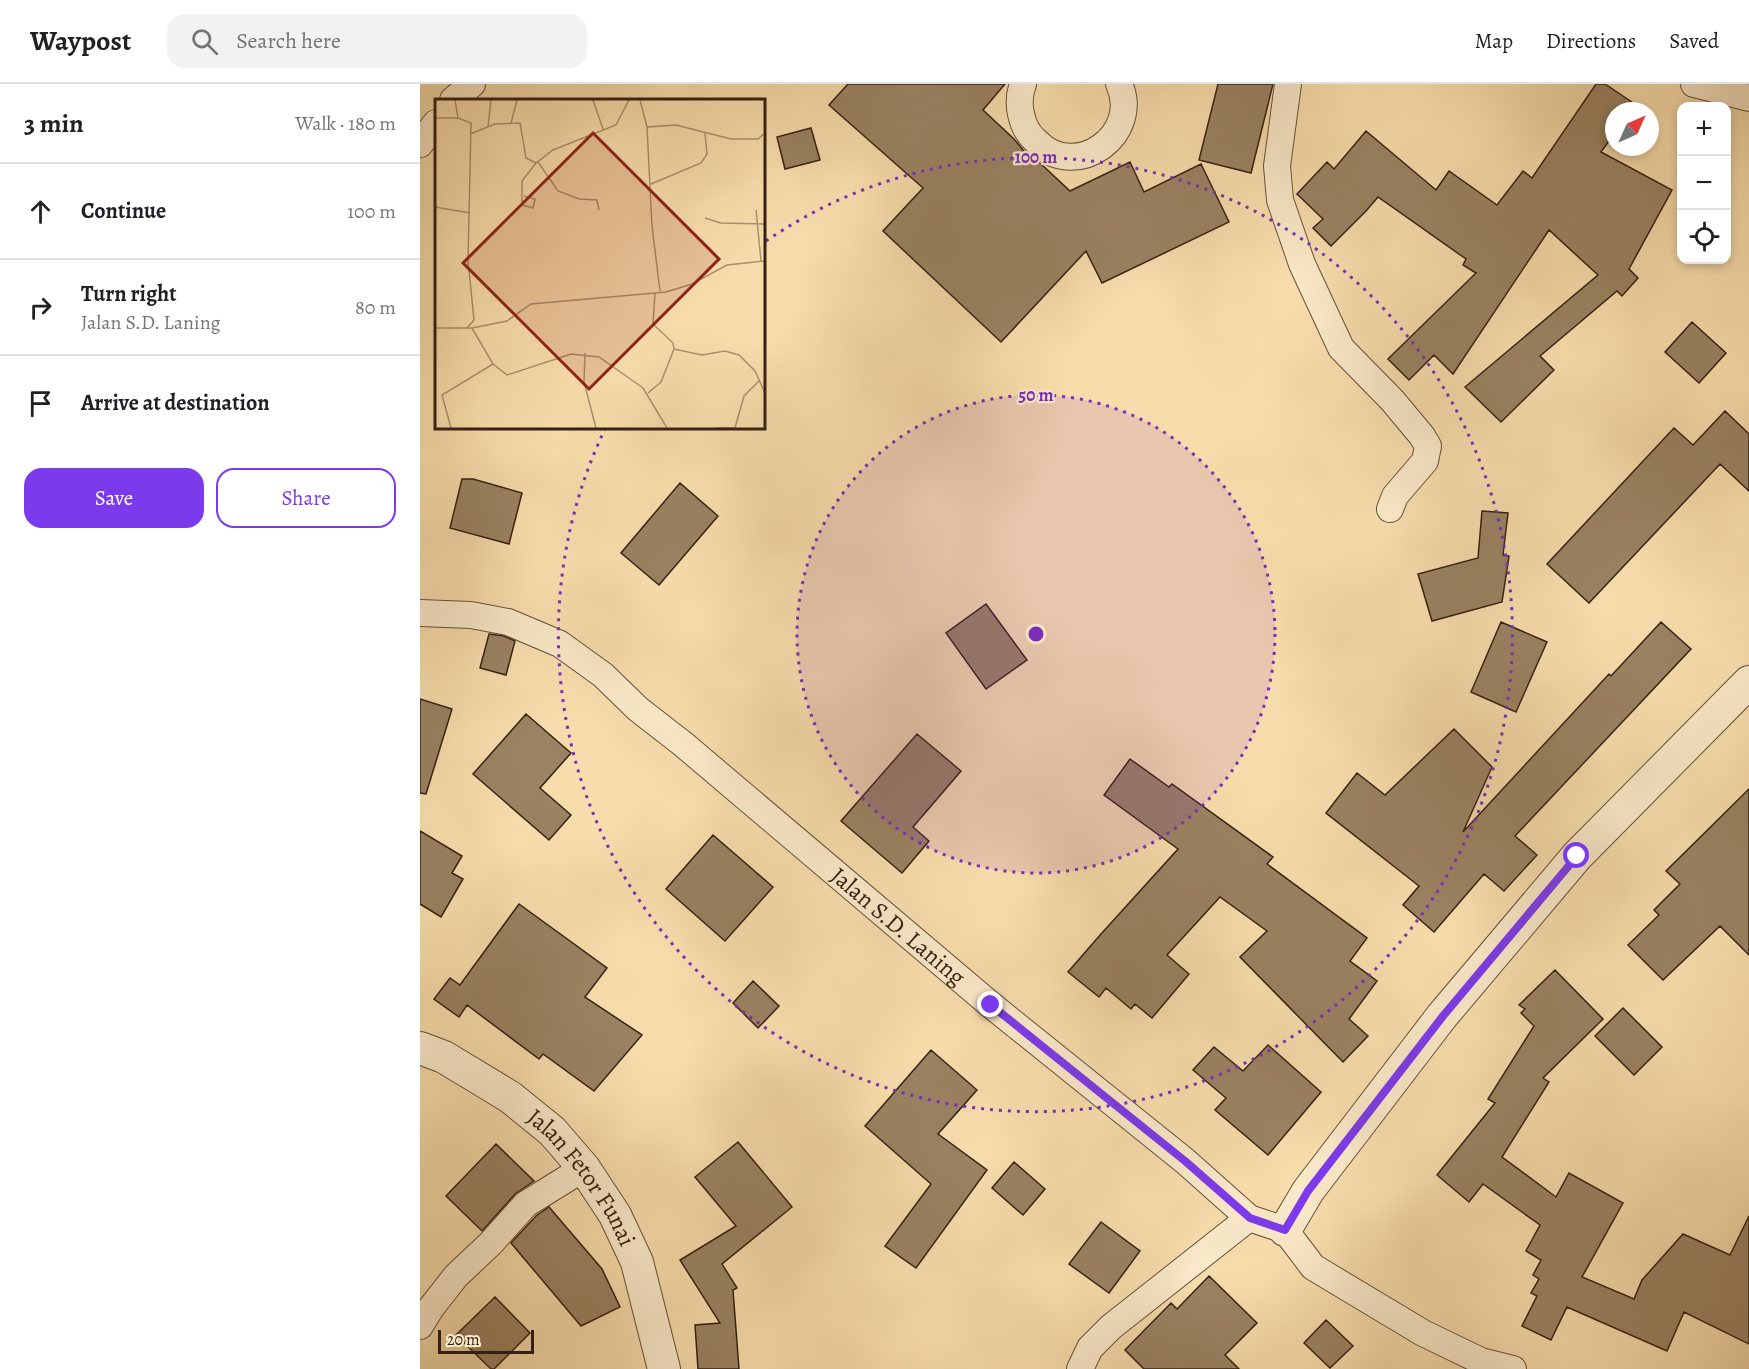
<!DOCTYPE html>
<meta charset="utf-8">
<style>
body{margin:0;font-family:Alegreya,serif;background:#f2f2f2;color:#202124}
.controls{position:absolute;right:18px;top:18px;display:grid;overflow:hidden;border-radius:12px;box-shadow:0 3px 9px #0003}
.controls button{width:54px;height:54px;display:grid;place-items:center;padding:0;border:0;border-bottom:2px solid #e0e0e0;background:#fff;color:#202124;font:30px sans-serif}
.compass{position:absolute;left:1185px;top:18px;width:54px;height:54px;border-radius:50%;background:#fff;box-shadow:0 3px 9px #0003;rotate:45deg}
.scale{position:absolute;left:18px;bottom:15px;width:96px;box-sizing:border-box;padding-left:6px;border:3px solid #352012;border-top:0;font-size:16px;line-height:21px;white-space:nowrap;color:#352012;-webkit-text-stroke:4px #fae9c9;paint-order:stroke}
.stop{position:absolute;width:18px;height:18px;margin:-14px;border:4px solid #7c3aed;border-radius:50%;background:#fff}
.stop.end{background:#7c3aed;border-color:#fff;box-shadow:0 2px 6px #0008}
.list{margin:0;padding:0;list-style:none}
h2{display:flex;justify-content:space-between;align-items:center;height:78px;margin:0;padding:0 24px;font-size:26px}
h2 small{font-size:20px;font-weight:400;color:#757577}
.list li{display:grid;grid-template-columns:39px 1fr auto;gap:18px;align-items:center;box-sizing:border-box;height:96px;padding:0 24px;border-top:2px solid #e0e0e0}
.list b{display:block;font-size:22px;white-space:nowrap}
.list p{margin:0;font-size:20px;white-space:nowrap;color:#757577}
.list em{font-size:20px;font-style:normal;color:#757577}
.actions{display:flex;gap:12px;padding:18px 24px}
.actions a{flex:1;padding:14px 0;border:2px solid #7c3aed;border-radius:18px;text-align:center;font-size:21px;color:#7c3aed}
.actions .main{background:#7c3aed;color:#fff}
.icon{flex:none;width:33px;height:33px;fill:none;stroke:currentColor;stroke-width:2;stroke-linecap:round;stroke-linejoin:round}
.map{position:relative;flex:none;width:1329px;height:1285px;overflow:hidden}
header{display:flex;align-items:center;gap:36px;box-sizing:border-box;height:84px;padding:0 30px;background:#fff;border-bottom:2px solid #e0e0e0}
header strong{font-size:28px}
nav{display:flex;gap:33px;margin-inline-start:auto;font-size:21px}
.search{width:420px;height:54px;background:#f2f2f2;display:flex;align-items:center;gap:15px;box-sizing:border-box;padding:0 21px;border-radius:18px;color:#757577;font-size:22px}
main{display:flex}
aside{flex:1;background:#fff}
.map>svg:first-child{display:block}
</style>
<header>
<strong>Waypost</strong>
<div class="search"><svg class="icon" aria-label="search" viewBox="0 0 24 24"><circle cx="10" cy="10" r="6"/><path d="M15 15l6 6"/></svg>Search here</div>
<nav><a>Map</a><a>Directions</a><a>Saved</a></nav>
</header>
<main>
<aside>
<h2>3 min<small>Walk · 180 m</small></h2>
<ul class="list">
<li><svg class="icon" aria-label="ahead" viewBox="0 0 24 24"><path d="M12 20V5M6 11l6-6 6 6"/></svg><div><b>Continue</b></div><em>100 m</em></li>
<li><svg class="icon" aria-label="right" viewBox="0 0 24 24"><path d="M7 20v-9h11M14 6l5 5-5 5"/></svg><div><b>Turn right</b><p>Jalan S.D. Laning</p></div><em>80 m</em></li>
<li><svg class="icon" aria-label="arrive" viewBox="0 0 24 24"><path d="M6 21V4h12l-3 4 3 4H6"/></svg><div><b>Arrive at destination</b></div></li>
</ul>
<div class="actions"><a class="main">Save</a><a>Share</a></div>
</aside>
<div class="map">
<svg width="1329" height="1285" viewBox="0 0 1329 1285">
<rect width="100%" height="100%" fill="#f8ddac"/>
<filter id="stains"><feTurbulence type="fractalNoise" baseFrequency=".00333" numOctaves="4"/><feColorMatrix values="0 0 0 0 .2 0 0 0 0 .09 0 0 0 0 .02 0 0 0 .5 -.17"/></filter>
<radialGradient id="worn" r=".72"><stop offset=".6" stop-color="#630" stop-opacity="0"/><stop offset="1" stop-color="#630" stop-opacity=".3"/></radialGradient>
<path fill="#9a8262" stroke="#352012" stroke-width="1.5" d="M 428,0 L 585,0 L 563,26 L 594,55 L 604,67 L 619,78 L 650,107 L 710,78 L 724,108 L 781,80 L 809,138 L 682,199 L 666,167 L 581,258 L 463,147 L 503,104 L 409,21 Z
M 798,0 L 853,0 L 831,89 L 779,76 Z
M 1176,0 L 1185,0 L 1225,27 L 1194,27 L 1194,50 L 1181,68 L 1252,106 L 1209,185 L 1218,194 L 1202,212 L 1197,207 L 1120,272 L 1134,286 L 1081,338 L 1045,303 L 1178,191 L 1129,146 L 1033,290 L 1014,271 L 989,296 L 968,275 L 1056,189 L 1043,181 L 1046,175 L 958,113 L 946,127 L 911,162 L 893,144 L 903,135 L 877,110 L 907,78 L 914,85 L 946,47 L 1016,106 L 1029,87 L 1077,121 L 1103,87 L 1112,94 Z
M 391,44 L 400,76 L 365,85 L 357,53 Z
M 1272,238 L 1306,269 L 1279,299 L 1245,268 Z
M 1305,327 L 1329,350 L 1329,407 L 1300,380 L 1169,519 L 1127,480 L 1254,344 L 1273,361 Z
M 42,395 L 53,395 L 102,409 L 89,460 L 30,444 Z
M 260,399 L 298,432 L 239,501 L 201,469 Z
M 1062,427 L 1088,429 L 1083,471 L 1089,472 L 1082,518 L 1012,537 L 998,490 L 1058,474 Z
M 566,520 L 607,576 L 566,605 L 526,549 Z
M 1081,538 L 1127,558 L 1096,628 L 1051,608 Z
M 1241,538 L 1271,565 L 1095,752 L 1117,771 L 1084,807 L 1064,790 L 1014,848 L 983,821 L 999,802 L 906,729 L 937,689 L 965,711 L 1034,645 L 1072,683 L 1043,748 L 1189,590 L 1191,592 Z
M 69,550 L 84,552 L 95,557 L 86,591 L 60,584 Z
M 0,615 L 32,625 L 6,710 L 0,709 Z
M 106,630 L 151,669 L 120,704 L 151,731 L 129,756 L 53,690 Z
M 497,650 L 541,687 L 493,743 L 509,757 L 482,789 L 421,737 Z
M 710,675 L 749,703 L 752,700 L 853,773 L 847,780 L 947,854 L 930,877 L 957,897 L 929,935 L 948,952 L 923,978 L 820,873 L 847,847 L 800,813 L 747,871 L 769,890 L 732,934 L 715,920 L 711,925 L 686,904 L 679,913 L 648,888 L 681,850 L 758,765 L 684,711 Z
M 1329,705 L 1329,871 L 1300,842 L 1243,896 L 1208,861 L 1239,831 L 1234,826 L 1260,800 L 1246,787 Z
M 0,747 L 42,772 L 32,789 L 43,795 L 21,833 L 0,820 Z
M 293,751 L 353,803 L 305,857 L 246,805 Z
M 99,820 L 187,884 L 165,913 L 222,951 L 174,1007 L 123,970 L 119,975 L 47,921 L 39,933 L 14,915 L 30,894 L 40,901 Z
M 1135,886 L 1183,935 L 1123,994 L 1129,998 L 1082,1073 L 1136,1113 L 1149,1089 L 1203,1119 L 1162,1193 L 1214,1215 L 1222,1196 L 1263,1150 L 1310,1171 L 1329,1132 L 1329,1260 L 1264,1228 L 1247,1267 L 1147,1223 L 1131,1256 L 1102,1242 L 1117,1212 L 1111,1209 L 1119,1195 L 1113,1191 L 1121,1176 L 1106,1167 L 1120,1141 L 1063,1100 L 1049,1118 L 1017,1091 L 1075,1019 L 1068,1015 L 1114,942 L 1101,929 L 1105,925 L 1099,921 Z
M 333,897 L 359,922 L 338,944 L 313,919 Z
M 1203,924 L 1242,963 L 1214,991 L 1175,952 Z
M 848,961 L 901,1008 L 848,1071 L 795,1026 L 806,1014 L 773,986 L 794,963 L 823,987 Z
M 511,966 L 557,1006 L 518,1050 L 567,1086 L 496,1184 L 465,1162 L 511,1100 L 445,1042 Z
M 318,1058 L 372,1123 L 302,1180 L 317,1204 L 313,1206 L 319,1285 L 278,1285 L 275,1241 L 300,1239 L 260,1176 L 316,1142 L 275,1093 Z
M 76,1060 L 114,1097 L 95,1110 L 62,1147 L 26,1112 Z
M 594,1078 L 625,1105 L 603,1131 L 572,1104 Z
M 129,1123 L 182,1185 L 200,1223 L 161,1242 L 91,1159 L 116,1132 Z
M 681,1138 L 720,1167 L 689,1209 L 649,1180 Z
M 789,1192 L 837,1239 L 805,1271 L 819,1285 L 724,1285 L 705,1266 L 751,1219 L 757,1225 Z
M 75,1213 L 110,1249 L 74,1285 L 71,1285 L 36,1251 Z
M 906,1236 L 933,1262 L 910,1284 L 884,1259 Z"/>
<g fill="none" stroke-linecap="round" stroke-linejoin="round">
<defs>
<g id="minor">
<path d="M 603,0 C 598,13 599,27 604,40 C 607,48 610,52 617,58 C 656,98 722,50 699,0"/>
<path d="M 868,0 L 857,82 L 860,116 L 882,180 L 921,264 L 972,316 L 1002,352 L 1008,362 L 1005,377 L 975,412 L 970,425"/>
<path d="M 1274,0 L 1329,14"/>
<path d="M 33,16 L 52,0"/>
<path d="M 0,60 L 16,39"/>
<path id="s1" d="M 0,529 L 51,531 L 88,538 L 140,560 L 183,591 L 218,625 L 263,660 L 571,921 L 765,1077 L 829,1134 L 865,1146 L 893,1183 L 1003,1249 L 1061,1277 L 1093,1285"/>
<path d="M 0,1242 L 11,1224 L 36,1192 L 71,1159 L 106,1120 L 164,1084"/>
<path d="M 660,1285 L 670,1264 L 691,1243 L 829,1134"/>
</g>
<g id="tertiary">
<path id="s2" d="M 0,964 L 24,973 L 90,1013 L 132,1047 L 164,1084 L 195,1131 L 217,1178 L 244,1285"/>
<path d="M 865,1146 L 888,1107 L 1022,932 L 1157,772 L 1329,598"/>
</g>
</defs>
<use href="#minor" stroke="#664f38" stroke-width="28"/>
<use href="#tertiary" stroke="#664f38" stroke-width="34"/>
<use href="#minor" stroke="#fae9c9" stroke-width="26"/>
<use href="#tertiary" stroke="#fae9c9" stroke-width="32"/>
</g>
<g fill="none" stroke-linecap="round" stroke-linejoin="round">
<path stroke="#7c3aed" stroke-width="8" d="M 571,921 L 765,1077 L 830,1134 L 865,1146 L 888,1107 L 1023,932 L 1157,772"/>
</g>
<circle cx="616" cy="550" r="239" fill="#7b2cbf" fill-opacity=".12"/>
<g fill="none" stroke="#7b2cbf" stroke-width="3" stroke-dasharray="3 6">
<circle cx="616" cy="550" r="239"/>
<path d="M346 157A477 477 0 1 1 185 345"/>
</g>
<g text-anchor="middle" stroke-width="4.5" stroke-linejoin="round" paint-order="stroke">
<g font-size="24" fill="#352012" stroke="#fae9c9">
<text dy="8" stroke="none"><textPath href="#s1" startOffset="586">Jalan S.D. Laning</textPath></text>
<text dy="8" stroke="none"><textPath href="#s2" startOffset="212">Jalan Fetor Funai</textPath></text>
</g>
</g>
<g transform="translate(15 15)">
<rect width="330" height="330" fill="#f8ddac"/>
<path fill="none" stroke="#aa916e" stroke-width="1.5" d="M 20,1 L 23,19M 158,1 L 168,30M 205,1 L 212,28 L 217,127 L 225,192M 0,19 L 23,19 L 36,24 L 33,162 L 39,221 L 32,229M 76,24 L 82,1M 53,28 L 56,1M 212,28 L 241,26 L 296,40 L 323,40 L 330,34M 35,35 L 60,25 L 85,24 L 91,59 L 101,64M 103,63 L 123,92 L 144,100 L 162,101 L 164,111M 216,85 L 266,64 L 272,55 L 270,34M 89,97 L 100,100 L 98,109 L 87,106 L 87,82 L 101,64 L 118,51 L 181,26 L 194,1M 0,108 L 35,114M 321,111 L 326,162M 270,119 L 286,124 L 330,125M 220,194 L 218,225 L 238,244 L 239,250M 0,229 L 37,229 L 58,265 L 72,276 L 136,255 L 164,258 L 208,289 L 232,329M 37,229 L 72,222 L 96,205 L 231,193 L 257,185 L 292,166 L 330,162M 150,254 L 149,283 L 161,329M 213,294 L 226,283 L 239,250 L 267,256 L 290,252 L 304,256 L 320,272 L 330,294M 16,329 L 7,296 L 58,265M 281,329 L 300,329M 300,329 L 309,297 L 324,282"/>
<path fill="#8f2418" fill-opacity="0.15" stroke="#8f2418" stroke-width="3" d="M 158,34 L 284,160 L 154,290 L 28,164 Z"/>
<rect width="330" height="330" fill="none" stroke="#352012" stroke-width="3"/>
</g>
<circle cx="616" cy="550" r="9" fill="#7b2cbf" stroke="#fae9c9" stroke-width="3"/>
<g font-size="18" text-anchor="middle" font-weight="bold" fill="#7b2cbf" stroke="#fae9c9" stroke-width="4.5" stroke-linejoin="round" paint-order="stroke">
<text x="616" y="79">100 m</text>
<text x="616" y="317">50 m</text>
</g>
<rect width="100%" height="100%" filter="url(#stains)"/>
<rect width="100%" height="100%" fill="url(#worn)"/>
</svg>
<div class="controls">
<button>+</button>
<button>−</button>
<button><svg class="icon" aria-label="locate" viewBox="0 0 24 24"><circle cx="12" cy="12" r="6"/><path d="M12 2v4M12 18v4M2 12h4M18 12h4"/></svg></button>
</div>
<svg class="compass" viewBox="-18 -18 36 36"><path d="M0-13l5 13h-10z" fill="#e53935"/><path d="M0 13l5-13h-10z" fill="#757577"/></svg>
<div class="scale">20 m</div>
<div class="stop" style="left:1157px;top:772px"></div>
<div class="stop end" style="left:571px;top:921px"></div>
</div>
</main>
